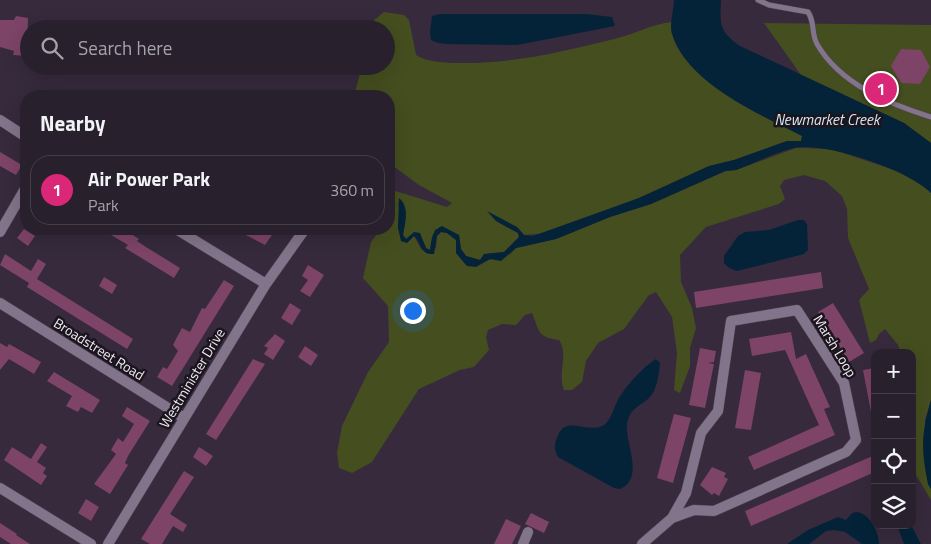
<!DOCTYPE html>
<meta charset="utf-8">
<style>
body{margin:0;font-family:"Titillium Web",sans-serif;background:#302835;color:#f1f3f6}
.controls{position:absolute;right:15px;bottom:15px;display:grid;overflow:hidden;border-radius:10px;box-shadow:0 5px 20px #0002}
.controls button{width:45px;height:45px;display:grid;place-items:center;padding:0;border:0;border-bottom:1px solid #443e49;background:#28202d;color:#f1f3f6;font:25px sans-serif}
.you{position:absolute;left:412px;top:310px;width:18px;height:18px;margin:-12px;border:4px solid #fff;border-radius:50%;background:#1a73e8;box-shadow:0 0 0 8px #1a73e833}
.badge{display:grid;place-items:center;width:32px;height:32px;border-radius:50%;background:#db2777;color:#fff;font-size:16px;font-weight:700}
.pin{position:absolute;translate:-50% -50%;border:2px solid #fff;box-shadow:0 1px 5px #0006}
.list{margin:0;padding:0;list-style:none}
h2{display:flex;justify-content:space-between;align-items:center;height:65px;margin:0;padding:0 20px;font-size:21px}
h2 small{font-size:16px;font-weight:400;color:#a5a3aa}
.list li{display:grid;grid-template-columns:32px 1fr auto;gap:15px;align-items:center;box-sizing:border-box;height:70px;margin:0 10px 10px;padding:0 10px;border:1px solid #443e49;border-radius:20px}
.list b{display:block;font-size:19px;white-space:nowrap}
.list p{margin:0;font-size:16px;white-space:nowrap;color:#a5a3aa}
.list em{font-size:16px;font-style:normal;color:#a5a3aa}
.icon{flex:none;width:28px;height:28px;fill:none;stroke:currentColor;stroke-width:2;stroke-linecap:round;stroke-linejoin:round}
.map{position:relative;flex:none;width:931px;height:544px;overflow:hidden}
.search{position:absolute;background:#28202d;box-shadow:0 5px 20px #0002;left:20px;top:20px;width:375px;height:55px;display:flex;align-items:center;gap:12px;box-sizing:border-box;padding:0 18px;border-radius:28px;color:#a5a3aa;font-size:19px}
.panel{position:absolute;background:#28202d;box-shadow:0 5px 20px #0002;left:20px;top:90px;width:375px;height:145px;border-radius:20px}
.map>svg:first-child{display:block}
</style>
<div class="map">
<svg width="931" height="544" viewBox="0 0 931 544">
<rect width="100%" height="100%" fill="#362a3c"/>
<path fill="#454e1f" d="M 384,12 L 404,15 L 409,20 L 416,55 C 429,63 449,63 464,63 C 517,63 566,51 618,38 C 637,33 652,24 672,22 C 666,72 765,117 802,136 L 801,141 L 787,141 L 734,160 L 709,166 L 639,198 L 546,233 L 524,235 L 517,227 L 496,221 L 518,233 L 519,237 L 504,252 L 485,254 L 480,260 L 466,256 L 461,249 L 459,235 L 435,229 L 430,250 L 426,248 L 419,233 L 406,239 L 403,235 L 406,211 L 398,202 L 400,213 L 398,228 L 407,243 L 414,236 L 421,249 L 428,254 L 436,248 L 437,236 L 441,232 L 447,233 L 456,240 L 456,253 L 467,266 L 510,254 L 516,248 L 556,239 L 610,217 L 651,204 L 726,171 L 736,170 L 796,148 L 831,149 L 900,172 L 929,190 L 931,193 L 931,400 L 925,420 L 928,484 L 931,489 L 931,500 L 916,475 L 912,404 L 912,353 L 901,353 L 898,345 L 885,329 L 879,334 L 876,340 L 870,343 L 859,300 L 869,289 L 848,238 L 847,209 L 842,196 L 825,181 L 804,175 L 784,180 L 780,186 L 785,199 L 779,204 L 706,227 L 680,255 L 681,282 L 692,308 L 696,328 L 690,348 L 690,366 L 680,393 L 674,390 L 677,353 L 672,317 L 656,292 L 649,295 L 624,329 L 598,343 L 586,361 L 582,382 L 572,390 L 564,390 C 557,374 569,354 559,340 C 537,337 540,332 532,313 L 525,315 L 516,325 L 502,324 L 488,330 L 486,337 L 489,350 L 474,367 L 460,370 L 419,389 L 372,462 L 352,473 L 339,468 L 337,453 L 342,426 L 368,372 L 389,342 L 388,306 L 363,278 L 371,242 L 381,229 L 389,229 C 389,219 394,213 394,204 L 389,199 L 389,189 L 447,207 L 452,203 L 419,185 L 389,163 L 389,96 L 354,96 L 362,66 L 386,66 L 386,29 L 371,29 L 373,21 Z
M 764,23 L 931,25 L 931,143 L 904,123 L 801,75 Z"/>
<path fill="#042338" d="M 674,0 L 721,0 C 720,25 719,31 740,46 L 904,123 L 931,143 L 931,193 C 910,170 823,141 794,148 C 774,153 755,163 736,170 L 725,171 L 651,204 L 610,217 L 556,239 L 516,248 L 501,261 L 490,259 L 476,267 L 467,266 L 456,253 L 456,240 L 447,233 L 441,232 L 437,236 L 434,254 C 420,255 422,243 414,236 L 407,243 L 401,241 L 398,228 L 399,198 C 410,207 405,223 403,235 L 406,239 L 414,232 L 420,233 L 426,248 L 430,250 C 432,239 431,231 442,226 L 459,235 L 461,249 L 466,256 L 480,260 L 484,254 L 504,252 L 519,237 L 518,233 L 496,221 L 487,211 L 517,227 L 524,235 L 533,236 L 639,198 L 709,166 L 734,160 L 787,141 L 801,141 L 802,136 C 758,113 689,85 672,34 C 669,25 674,10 674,0 Z
M 440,14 L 586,14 L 612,17 L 615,26 L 517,45 L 447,44 L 438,43 L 431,40 L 430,33 L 432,16 Z
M 798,220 L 804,220 L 807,224 L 808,250 L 804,254 L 737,271 L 729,268 L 724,263 L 724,256 L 738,236 L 745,232 L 769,230 Z
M 656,359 L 660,363 C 659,373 657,392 648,399 C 637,408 629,409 627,425 C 625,443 645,478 620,489 L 614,488 L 558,457 C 554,450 554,445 557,438 C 565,413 587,435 604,425 C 612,419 614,406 619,398 C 626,386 644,366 656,359 Z
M 931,400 L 931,489 L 928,484 C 921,450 921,434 931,400 Z
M 857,512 C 870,514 879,532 879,544 L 862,544 L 845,532 L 834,530 L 826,531 L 809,544 L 787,544 L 808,530 L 838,517 L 846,520 L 852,513 Z
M 911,525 L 921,544 L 904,544 L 897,525 Z"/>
<path fill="#7d4468" d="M 16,16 L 28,18 L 27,56 L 13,55 L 14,51 L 0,47 L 0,20 L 14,20 Z
M 901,49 L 921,50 L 930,67 L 920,84 L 901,83 L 891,66 Z
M 0,152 L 22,165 L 16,175 L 0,166 Z
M 24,229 L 35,236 L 28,246 L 17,238 Z
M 101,229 L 123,229 L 139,239 L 137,241 L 146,247 L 180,268 L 174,278 L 125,248 L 128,245 Z
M 234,229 L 261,229 L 272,235 L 265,245 Z
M 5,254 L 31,271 L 38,259 L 46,264 L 37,279 L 133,339 L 127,349 L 27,287 L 29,283 L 0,265 Z
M 308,265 L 324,275 L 310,297 L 300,291 L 308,280 L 302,276 Z
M 821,272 L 823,288 L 696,308 L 694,292 Z
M 104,277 L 117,285 L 112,294 L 99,286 Z
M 224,280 L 234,286 L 172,386 L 157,377 L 163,367 L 167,369 L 178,351 L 173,345 L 177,337 L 182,328 L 190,332 L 202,308 L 205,309 Z
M 290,303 L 301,310 L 292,325 L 281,318 Z
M 833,303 L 864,353 L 849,362 L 818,312 Z
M 791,332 L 796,359 L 806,354 L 830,407 L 824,409 L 835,435 L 754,470 L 748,457 L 819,425 L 785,350 L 752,356 L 749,339 Z
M 275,334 L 285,341 L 273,360 L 264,354 L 268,348 L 264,346 Z
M 0,343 L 7,347 L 9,344 L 41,362 L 34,374 L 9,359 L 0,370 Z
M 305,346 L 318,355 L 311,366 L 298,357 Z
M 700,348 L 716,351 L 714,362 L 708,363 L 714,364 L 705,408 L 689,405 Z
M 253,359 L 265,364 L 216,440 L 206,434 Z
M 875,368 L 875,411 L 871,412 L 863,370 Z
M 745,370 L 761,373 L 751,430 L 735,428 Z
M 54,372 L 100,400 L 92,413 L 81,407 L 78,412 L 66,406 L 72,396 L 47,381 Z
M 127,407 L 150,421 L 128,456 L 125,463 L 128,465 L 110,494 L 94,484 L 116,454 L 111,450 L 118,438 L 123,442 L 134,424 L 122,416 Z
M 674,414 L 691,418 L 673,483 L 657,478 Z
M 41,443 L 47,447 L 37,462 L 46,468 L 43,473 L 47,476 L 41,485 L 4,460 L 12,447 L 31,459 Z
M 199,447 L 213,456 L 206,466 L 193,457 Z
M 875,455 L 875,472 L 751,526 L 745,511 Z
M 712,467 L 726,473 L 724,477 L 728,479 L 719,496 L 714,493 L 712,495 L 700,485 Z
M 184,471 L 194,477 L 170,514 L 187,525 L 183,532 L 173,526 L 162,544 L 150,544 L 141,539 Z
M 86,499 L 99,507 L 91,521 L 78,513 Z
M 531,513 L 549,522 L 544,533 L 525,524 Z
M 506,519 L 521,526 L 512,544 L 494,544 Z
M 0,523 L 17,534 L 16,535 L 30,544 L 11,544 L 0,537 Z"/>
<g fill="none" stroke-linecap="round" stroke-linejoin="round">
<defs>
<path id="service" d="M 758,0 L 769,5 L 808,12 C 815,22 811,33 817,44 C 840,84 889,104 931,117"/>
<path id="minor" d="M 0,120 L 26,137
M 176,229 L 266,284
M 0,232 L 26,187
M 0,303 L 184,418
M 797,310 L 844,383 L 856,440 L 846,452 L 714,511 L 694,510 L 672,518 L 686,493 L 701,433 L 718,411 L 731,321 Z
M 0,488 L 91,544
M 108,544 L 266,284 L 305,229
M 523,544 L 528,532
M 642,544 L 672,518"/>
</defs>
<use href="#service" stroke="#504656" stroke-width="6"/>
<use href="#minor" stroke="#504656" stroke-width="11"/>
<use href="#service" stroke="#82748a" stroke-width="5"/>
<use href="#minor" stroke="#82748a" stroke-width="10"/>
</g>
<g text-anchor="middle" stroke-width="5" stroke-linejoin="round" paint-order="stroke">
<g font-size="14" fill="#f2eaf6" stroke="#1b151d">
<text transform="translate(835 346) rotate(59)" y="5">Marsh Loop</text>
<text transform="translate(99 349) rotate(32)" y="5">Broadstreet Road</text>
<text transform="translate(192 378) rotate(-59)" y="5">Westminister Drive</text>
</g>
<g font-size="15" font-style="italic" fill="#d7e6f3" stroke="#1b151d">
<text x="827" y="125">Newmarket Creek</text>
</g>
</g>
</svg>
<div class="controls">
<button>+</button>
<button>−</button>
<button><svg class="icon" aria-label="locate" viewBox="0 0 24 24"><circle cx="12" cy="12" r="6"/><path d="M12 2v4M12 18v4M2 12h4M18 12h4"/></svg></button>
<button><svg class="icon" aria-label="layers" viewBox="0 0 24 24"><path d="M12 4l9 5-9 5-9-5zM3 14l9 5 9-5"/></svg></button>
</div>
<div class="you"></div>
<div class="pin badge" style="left:881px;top:89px">1</div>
<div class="search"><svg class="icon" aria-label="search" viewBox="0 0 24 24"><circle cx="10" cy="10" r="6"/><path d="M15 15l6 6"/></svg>Search here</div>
<section class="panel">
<h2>Nearby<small></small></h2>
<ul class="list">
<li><span class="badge">1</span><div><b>Air Power Park</b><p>Park</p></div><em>360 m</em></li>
</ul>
</section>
</div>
